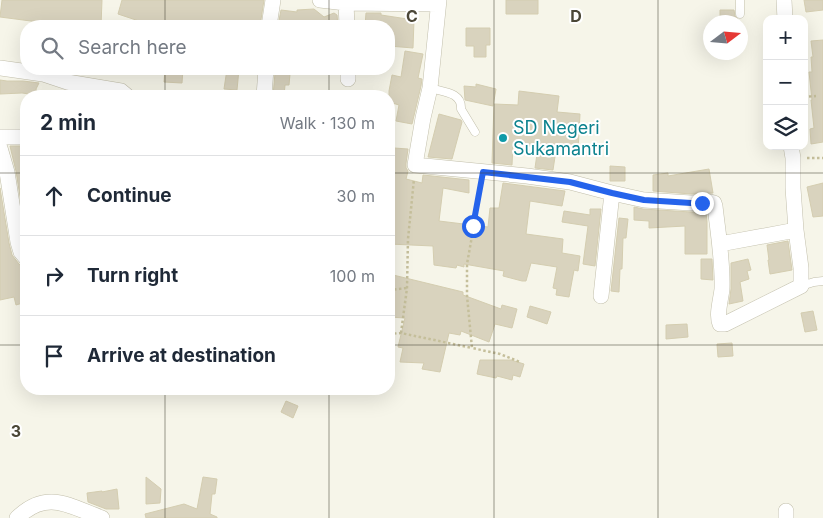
<!DOCTYPE html>
<meta charset="utf-8">
<style>
body{margin:0;font-family:Inter,sans-serif;background:#f6f6f7;color:#1f2937}
.controls{position:absolute;right:15px;top:15px;display:grid;overflow:hidden;border-radius:10px;box-shadow:0 5px 20px #0002}
.controls button{width:45px;height:45px;display:grid;place-items:center;padding:0;border:0;border-bottom:1px solid #e0e1e3;background:#fff;color:#1f2937;font:25px sans-serif}
.compass{position:absolute;left:703px;top:15px;width:45px;height:45px;border-radius:50%;background:#fff;box-shadow:0 5px 20px #0002;rotate:74deg}
.stop{position:absolute;width:15px;height:15px;margin:-11px;border:4px solid #2563eb;border-radius:50%;background:#fff}
.stop.end{background:#2563eb;border-color:#fff;box-shadow:0 1px 5px #0008}
.list{margin:0;padding:0;list-style:none}
h2{display:flex;justify-content:space-between;align-items:center;height:65px;margin:0;padding:0 20px;font-size:21px}
h2 small{font-size:16px;font-weight:400;color:#747a83}
.list li{display:grid;grid-template-columns:32px 1fr auto;gap:15px;align-items:center;box-sizing:border-box;height:80px;padding:0 20px;border-top:1px solid #e0e1e3}
.list b{display:block;font-size:19px;white-space:nowrap}
.list em{font-size:16px;font-style:normal;color:#747a83}
.icon{flex:none;width:28px;height:28px;fill:none;stroke:currentColor;stroke-width:2;stroke-linecap:round;stroke-linejoin:round}
.map{position:relative;flex:none;width:823px;height:518px;overflow:hidden}
.search{position:absolute;background:#fff;box-shadow:0 5px 20px #0002;left:20px;top:20px;width:375px;height:55px;display:flex;align-items:center;gap:12px;box-sizing:border-box;padding:0 18px;border-radius:20px;color:#747a83;font-size:19px}
.panel{position:absolute;background:#fff;box-shadow:0 5px 20px #0002;left:20px;top:90px;width:375px;height:305px;border-radius:20px}
.map>svg:first-child{display:block}
</style>
<div class="map">
<svg width="823" height="518" viewBox="0 0 823 518">
<rect width="100%" height="100%" fill="#f6f5e9"/>
<path fill="#d9d3be" stroke="#d4cdb0" d="M 2,0 L 102,0 L 101,26 L 89,26 L 77,23 L 76,26 L 61,26 L 54,25 L 54,24 L 0,17 Z
M 122,0 L 264,0 L 260,26 L 154,26 L 118,14 Z
M 506,0 L 538,0 L 538,14 L 506,14 Z
M 804,0 L 823,0 L 823,10 L 806,12 Z
M 314,9 L 324,17 L 334,13 L 337,15 L 338,26 L 278,26 L 281,10 L 297,12 L 297,10 Z
M 720,10 L 734,10 L 735,16 L 738,19 L 738,22 L 720,22 Z
M 366,13 L 381,13 L 381,15 L 414,20 L 413,48 L 389,46 L 390,26 L 365,26 Z
M 466,28 L 490,28 L 490,45 L 486,45 L 486,57 L 474,57 L 474,46 L 466,46 Z
M 823,40 L 823,142 L 811,144 L 810,129 L 814,128 L 811,100 L 812,100 L 809,72 L 812,72 L 811,57 L 813,57 L 811,41 Z
M 405,51 L 423,54 L 418,78 L 422,79 L 421,86 L 412,124 L 396,121 L 399,105 L 389,102 L 389,91 L 392,75 L 401,77 Z
M 165,69 L 183,69 L 182,83 L 164,82 Z
M 227,69 L 239,69 L 237,90 L 224,89 Z
M 275,73 L 290,74 L 289,85 L 285,85 L 284,96 L 273,96 Z
M 0,80 L 7,81 L 23,81 L 39,83 L 36,89 L 37,95 L 22,93 L 0,94 Z
M 476,84 L 496,89 L 493,106 L 465,100 L 464,86 L 476,87 Z
M 519,91 L 559,96 L 557,112 L 580,114 L 578,151 L 556,150 L 553,170 L 535,168 L 538,147 L 513,144 L 512,165 L 492,163 L 494,104 L 518,105 Z
M 439,114 L 461,120 L 462,122 L 452,159 L 428,157 Z
M 10,146 L 26,146 L 26,234 L 16,171 Z
M 394,148 L 408,149 L 406,163 L 406,168 L 408,171 L 406,179 L 422,183 L 423,175 L 469,180 L 469,193 L 443,188 L 439,221 L 488,227 L 490,208 L 499,208 L 503,183 L 565,191 L 562,206 L 530,201 L 526,234 L 563,239 L 562,253 L 580,256 L 578,271 L 574,270 L 569,297 L 556,295 L 557,289 L 553,288 L 557,267 L 531,263 L 526,281 L 522,281 L 503,276 L 504,271 L 464,264 L 464,267 L 457,265 L 456,268 L 434,265 L 433,246 L 389,244 L 389,165 L 393,166 Z
M 610,166 L 625,167 L 625,181 L 610,181 Z
M 709,169 L 713,193 L 691,194 L 653,191 L 653,175 L 668,173 L 668,176 Z
M 823,183 L 823,216 L 813,217 L 807,187 Z
M 0,188 L 9,243 L 12,255 L 19,264 L 22,267 L 26,267 L 26,302 L 16,305 L 14,297 L 0,300 Z
M 634,207 L 643,209 L 691,212 L 706,212 L 707,222 L 707,254 L 685,254 L 685,226 L 649,228 L 649,221 L 634,220 Z
M 590,209 L 601,209 L 595,266 L 583,264 L 588,226 L 562,222 L 564,211 L 590,215 Z
M 619,218 L 628,219 L 626,238 L 623,238 L 622,269 L 620,269 L 619,292 L 611,291 Z
M 788,241 L 792,270 L 770,274 L 768,260 L 769,260 L 767,245 Z
M 701,259 L 712,259 L 713,280 L 701,279 Z
M 748,259 L 751,270 L 747,271 L 749,279 L 740,282 L 743,301 L 729,304 L 731,289 L 731,263 Z
M 389,274 L 463,292 L 463,295 L 501,309 L 502,305 L 517,309 L 512,328 L 495,324 L 489,342 L 461,331 L 460,335 L 449,333 L 440,372 L 422,369 L 424,363 L 400,362 L 403,348 L 398,347 L 405,318 L 389,317 Z
M 530,306 L 551,312 L 547,324 L 527,317 Z
M 813,311 L 817,330 L 805,332 L 801,313 Z
M 687,324 L 688,337 L 666,339 L 666,325 Z
M 732,343 L 733,356 L 718,357 L 717,344 Z
M 480,360 L 511,360 L 524,364 L 520,377 L 513,375 L 512,380 L 497,376 L 496,378 L 477,374 Z
M 286,401 L 298,406 L 293,418 L 281,412 Z
M 146,477 L 161,489 L 160,503 L 146,504 Z
M 203,477 L 217,479 L 215,494 L 212,494 L 210,514 L 217,517 L 217,518 L 146,518 L 145,514 L 184,504 L 197,509 Z
M 117,489 L 119,509 L 106,509 L 88,502 L 87,493 L 102,491 L 102,492 Z"/>
<g fill="none" stroke-linecap="round" stroke-linejoin="round">
<defs>
<path id="service" d="M 740,0 L 740,14
M 430,88 C 443,92 462,92 461,109 L 475,132
M 801,286 L 814,282 L 823,281"/>
<path id="minor" d="M 320,0 L 346,3 L 438,4
M 439,0 L 430,88 L 423,118 L 415,165 L 527,176 L 570,182 L 612,193 L 644,200 L 691,203 L 710,202 L 714,203 L 715,206 C 718,233 723,261 722,289 C 721,299 716,315 720,324 L 725,324 L 801,286 L 801,268 L 796,230 L 793,188 L 793,158 L 791,146
M 784,0 L 785,19
M 346,3 L 347,26
M 269,26 L 273,0
M 0,68 L 43,74 L 67,82 L 121,91 L 127,96
M 348,79 L 348,69
M 264,96 L 266,69
M 0,137 L 26,137
M 0,148 L 7,172 L 18,242 L 21,252 L 26,258
M 720,244 L 796,230
M 601,296 L 612,193
M 786,511 L 786,518
M 17,518 C 47,489 69,506 102,518"/>
</defs>
<use href="#service" stroke="#c2bfab" stroke-width="9"/>
<use href="#minor" stroke="#c2bfab" stroke-width="16"/>
<path stroke="#c5bf9b" stroke-width="2.5" stroke-dasharray="2.5 2.5" stroke-linecap="butt" d="M 804,97 L 816,96
M 807,158 L 823,158
M 481,186 L 467,264 L 467,296 L 472,348 L 500,354 L 520,362
M 389,290 L 407,288
M 401,333 L 407,288 L 408,239 L 414,179
M 389,334 L 401,333 L 472,348"/>
<use href="#service" stroke="#fff" stroke-width="8"/>
<use href="#minor" stroke="#fff" stroke-width="15"/>
</g>
<g fill="none" stroke-linecap="round" stroke-linejoin="round">
<path stroke="#2563eb" stroke-width="6" d="M 473,226 L 483,172 L 570,182 L 612,193 L 644,200 L 691,203 L 702,203"/>
</g>
<path fill="none" stroke="#4b4737" stroke-width="1" stroke-opacity="0.55" d="M 165,0 L 165,26M 329,0 L 329,26M 494,0 L 494,518M 658,0 L 658,518M 165,69 L 165,96M 329,69 L 329,96M 0,173 L 26,173M 389,173 L 823,173M 0,345 L 26,345M 389,345 L 823,345M 165,389 L 165,518M 329,389 L 329,518"/>
<circle fill="#0f9aa8" stroke="#fff" stroke-width="2" cx="503" cy="138" r="5"/>
<g text-anchor="middle" stroke-width="4" stroke-linejoin="round" paint-order="stroke">
<g font-size="18" fill="#0d838f" stroke="#fff" text-anchor="start">
<text x="513" y="134">SD Negeri<tspan x="513" dy="21">Sukamantri</tspan></text>
</g>
</g>
<g font-size="16" text-anchor="middle" font-weight="bold" fill="#4b4737" stroke="#fff" stroke-width="4" stroke-linejoin="round" paint-order="stroke">
<text x="412" y="22">C</text>
<text x="576" y="22">D</text>
<text x="16" y="437">3</text>
</g>
</svg>
<div class="controls">
<button>+</button>
<button>−</button>
<button><svg class="icon" aria-label="layers" viewBox="0 0 24 24"><path d="M12 4l9 5-9 5-9-5zM3 14l9 5 9-5"/></svg></button>
</div>
<svg class="compass" viewBox="-18 -18 36 36"><path d="M0-13l5 13h-10z" fill="#e53935"/><path d="M0 13l5-13h-10z" fill="#747a83"/></svg>
<div class="stop" style="left:473px;top:226px"></div>
<div class="stop end" style="left:702px;top:203px"></div>
<div class="search"><svg class="icon" aria-label="search" viewBox="0 0 24 24"><circle cx="10" cy="10" r="6"/><path d="M15 15l6 6"/></svg>Search here</div>
<section class="panel">
<h2>2 min<small>Walk · 130 m</small></h2>
<ul class="list">
<li><svg class="icon" aria-label="ahead" viewBox="0 0 24 24"><path d="M12 20V5M6 11l6-6 6 6"/></svg><div><b>Continue</b></div><em>30 m</em></li>
<li><svg class="icon" aria-label="right" viewBox="0 0 24 24"><path d="M7 20v-9h11M14 6l5 5-5 5"/></svg><div><b>Turn right</b></div><em>100 m</em></li>
<li><svg class="icon" aria-label="arrive" viewBox="0 0 24 24"><path d="M6 21V4h12l-3 4 3 4H6"/></svg><div><b>Arrive at destination</b></div></li>
</ul>
</section>
</div>
